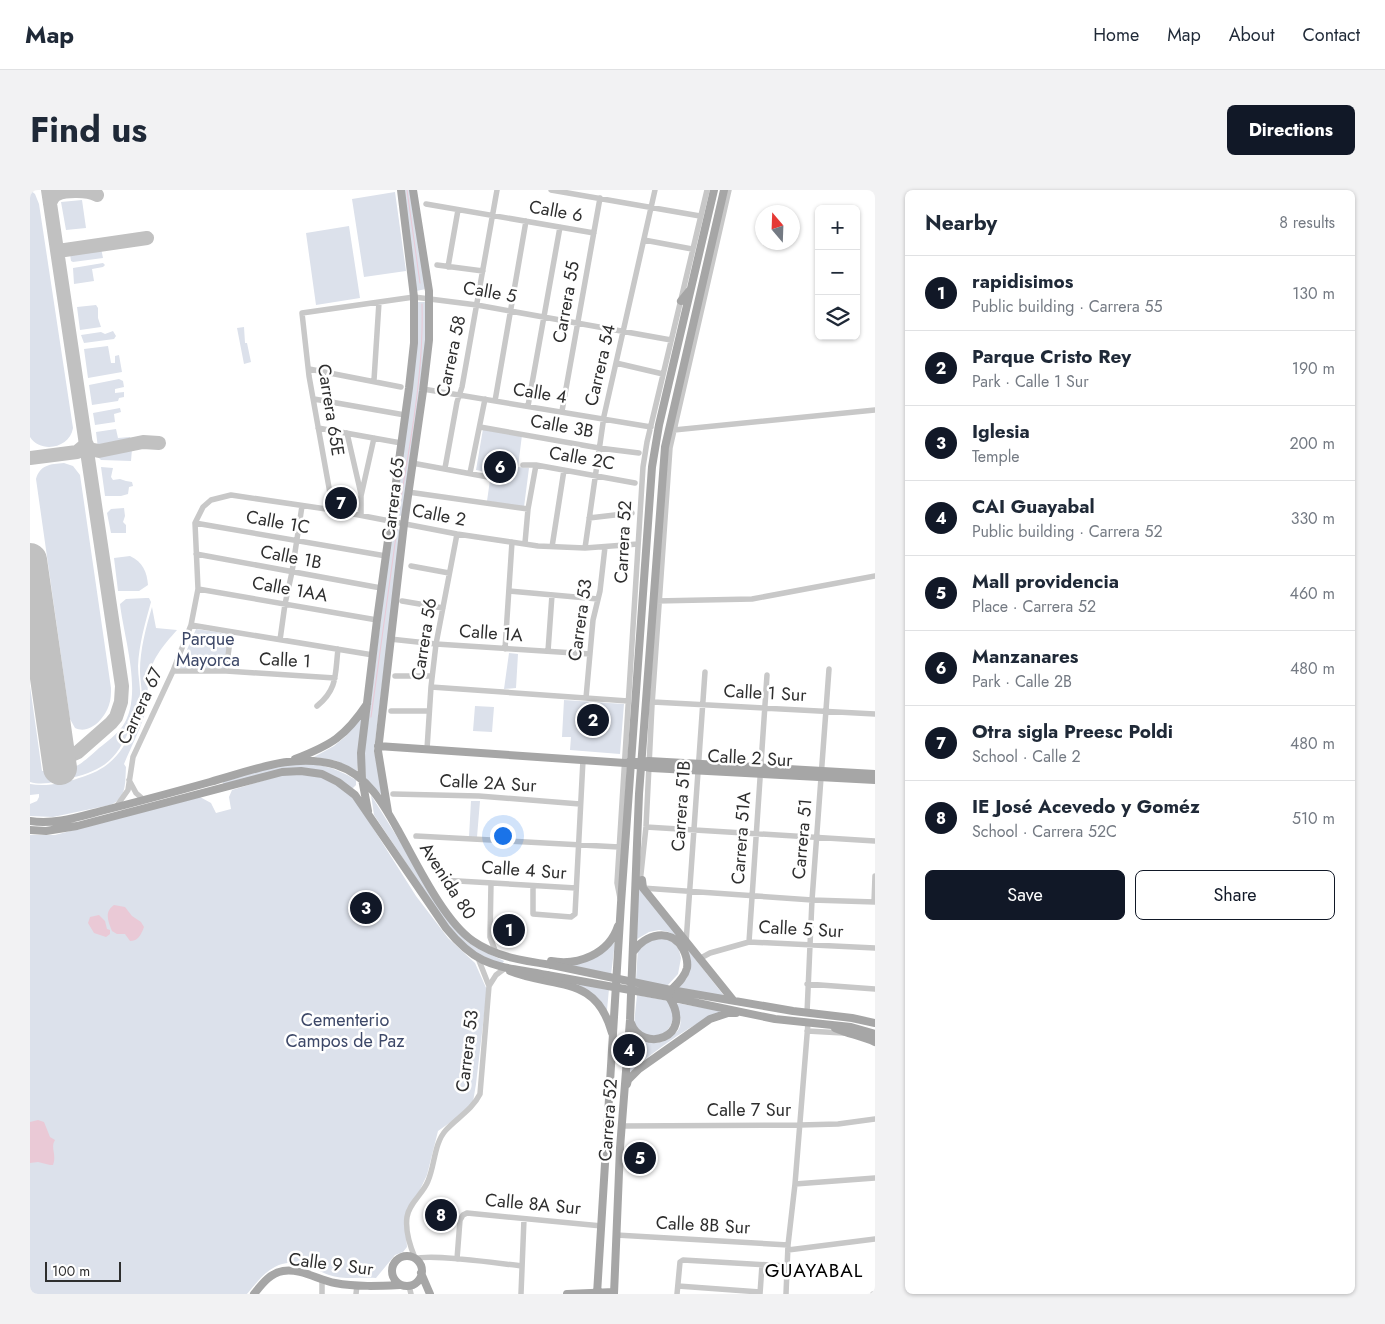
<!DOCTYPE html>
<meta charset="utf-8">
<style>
body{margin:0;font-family:Jost,sans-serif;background:#f2f2f3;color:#1f2937}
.controls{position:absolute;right:15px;top:15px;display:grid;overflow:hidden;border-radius:8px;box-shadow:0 1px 4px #0004}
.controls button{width:45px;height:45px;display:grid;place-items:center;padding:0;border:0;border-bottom:1px solid #e0e1e3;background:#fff;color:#1f2937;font:25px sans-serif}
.compass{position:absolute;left:725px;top:15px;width:45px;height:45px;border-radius:50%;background:#fff;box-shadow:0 1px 4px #0004;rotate:341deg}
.scale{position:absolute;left:15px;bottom:12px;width:76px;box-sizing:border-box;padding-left:5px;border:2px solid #2e2e2e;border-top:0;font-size:14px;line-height:18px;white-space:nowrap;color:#2e2e2e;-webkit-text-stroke:4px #fff;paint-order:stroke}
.you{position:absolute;left:472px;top:645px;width:18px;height:18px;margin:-12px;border:4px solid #fff;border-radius:50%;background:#1a73e8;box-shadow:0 0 0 8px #1a73e833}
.badge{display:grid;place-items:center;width:32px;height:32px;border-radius:50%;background:#111827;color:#fff;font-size:16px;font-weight:700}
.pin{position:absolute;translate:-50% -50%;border:2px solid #fff;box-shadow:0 1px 5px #0006}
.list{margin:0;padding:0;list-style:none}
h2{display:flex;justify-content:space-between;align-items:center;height:65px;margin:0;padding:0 20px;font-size:21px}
h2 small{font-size:16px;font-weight:400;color:#747a83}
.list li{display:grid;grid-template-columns:32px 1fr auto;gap:15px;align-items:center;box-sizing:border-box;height:75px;padding:0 20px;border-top:1px solid #e0e1e3}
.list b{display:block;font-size:19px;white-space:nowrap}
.list p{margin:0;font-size:16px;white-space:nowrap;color:#747a83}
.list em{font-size:16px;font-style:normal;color:#747a83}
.actions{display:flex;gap:10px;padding:15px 20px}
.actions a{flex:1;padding:11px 0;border:1px solid #111827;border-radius:8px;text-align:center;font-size:18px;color:#111827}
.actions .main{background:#111827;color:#fff}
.icon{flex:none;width:28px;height:28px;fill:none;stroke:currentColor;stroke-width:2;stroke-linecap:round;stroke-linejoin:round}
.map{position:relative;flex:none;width:845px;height:1104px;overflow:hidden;border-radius:8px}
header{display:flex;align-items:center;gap:30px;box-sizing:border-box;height:70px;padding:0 25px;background:#fff;border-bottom:1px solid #e0e1e3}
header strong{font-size:24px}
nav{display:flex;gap:28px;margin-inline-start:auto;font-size:18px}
.intro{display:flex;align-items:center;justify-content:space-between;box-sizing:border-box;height:120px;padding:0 30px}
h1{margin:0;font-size:35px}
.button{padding:12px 22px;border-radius:8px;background:#111827;color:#fff;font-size:18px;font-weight:700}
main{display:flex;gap:30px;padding:0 30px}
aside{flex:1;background:#fff;border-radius:8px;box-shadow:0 1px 4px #0004}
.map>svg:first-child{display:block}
</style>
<header>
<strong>Map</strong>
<nav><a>Home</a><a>Map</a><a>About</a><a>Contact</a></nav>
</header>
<div class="intro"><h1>Find us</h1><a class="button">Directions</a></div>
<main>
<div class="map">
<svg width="845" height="1104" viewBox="0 0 845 1104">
<rect width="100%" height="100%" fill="#fff"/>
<path fill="#dce1eb" d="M 0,0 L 5,4 L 9,14 L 43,238 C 40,258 11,264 0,247 Z
M 373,0 L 381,0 L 396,99 L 386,101 Z
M 365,2 L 376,81 L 334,87 L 322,9 Z
M 52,10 L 56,38 L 36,40 L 31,12 Z
M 319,36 L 330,108 L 286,115 L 276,43 Z
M 71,58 L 73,68 L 43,72 L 41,71 L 40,64 L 41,62 Z
M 73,73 L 75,75 L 73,77 L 62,79 L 64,91 L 44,94 L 43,78 Z
M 386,112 L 396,112 L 395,161 L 373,326 L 364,325 Z
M 66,115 L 68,118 L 68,128 L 71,137 L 50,140 L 47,117 Z
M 214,137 L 215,153 L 217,153 L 221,172 L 214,174 L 207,138 Z
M 83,141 L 86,146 L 84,149 L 54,153 L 51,145 L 71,142 L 75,144 Z
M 78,156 L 81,173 L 85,173 L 85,166 L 89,165 L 92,182 L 58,188 L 54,159 Z
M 89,189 L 93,191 L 94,197 L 85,199 L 85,203 L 94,202 L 94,207 L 89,208 L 88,211 L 62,215 L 59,195 Z
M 90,218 L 91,222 L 84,224 L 85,232 L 65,235 L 63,223 Z
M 86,239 L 88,248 L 100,247 L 101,250 L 68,258 L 66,242 Z
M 453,239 L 492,245 L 488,277 L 499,278 L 494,317 L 457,311 L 461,283 L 446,280 Z
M 100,257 L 102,259 L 101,271 L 71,270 L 69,268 L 72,264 Z
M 34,273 L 43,276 L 50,285 L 81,498 C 81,504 81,509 79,515 C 75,528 60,545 45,538 L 40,529 L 6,289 C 10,275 20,274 34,273 Z
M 71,277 L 83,278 L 81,287 L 83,290 L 90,289 L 96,291 L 102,292 L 103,296 L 99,297 L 98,304 L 91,306 L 75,306 Z
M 94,318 L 95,326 L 93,332 L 96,335 L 96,343 L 81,343 L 77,323 L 81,319 Z
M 362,338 L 371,340 L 344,560 L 353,606 L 336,590 L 334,566 Z
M 100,366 C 113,372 117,382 118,395 L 109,401 L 88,401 L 84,368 Z
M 116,408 L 119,408 L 121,412 C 115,433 109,455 108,476 C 108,487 111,499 110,510 C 109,519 105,527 101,536 C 88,567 76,580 41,588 C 28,591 14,596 0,592 L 0,496 L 12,581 C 43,581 46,579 69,558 C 77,552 86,545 92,537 C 114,507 94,449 90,414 L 96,409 Z
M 122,417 L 126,438 L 147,440 C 133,456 120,470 118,493 C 117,501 119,508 117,516 C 112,536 102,555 94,574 L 96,577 C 95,592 97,609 80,615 L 23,627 L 0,626 L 0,614 L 7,611 L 9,607 L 9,604 L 0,605 L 0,594 C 16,597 34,593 49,588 C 80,579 93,563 104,534 C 107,526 111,517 112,508 C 112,499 110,490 110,481 C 110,460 116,437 122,417 Z
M 166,439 L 199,444 L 194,480 L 149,478 Z
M 479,463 L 488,464 L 486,498 L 474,499 Z
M 534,510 L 594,514 L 590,564 L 540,560 L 541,547 L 532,547 Z
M 445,516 L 464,517 L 462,542 L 443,541 Z
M 334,523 L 327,582 L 307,571 L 284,567 L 304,556 L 316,546 Z
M 269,573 C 294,575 304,577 326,590 L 326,595 L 322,599 C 305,586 292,578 270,578 L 194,596 L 192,590 L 251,575 Z
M 252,585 L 281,585 L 297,589 L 317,601 L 329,616 L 386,706 L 418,748 L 445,773 L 457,800 L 446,894 L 443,912 L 425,929 L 408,941 L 397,985 L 375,1031 L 377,1057 L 373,1062 L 365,1065 L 346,1088 C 332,1087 313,1090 299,1085 C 290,1082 280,1075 271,1073 C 244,1069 232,1086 217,1104 L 0,1104 L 0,645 L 25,645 L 170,607 L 181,613 L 186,623 L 201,619 L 199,607 L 202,600 Z
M 341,605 L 415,724 L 436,751 L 449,759 L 474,771 L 472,775 L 451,768 L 436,757 L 419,737 L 344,625 Z
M 441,611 L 450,611 L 447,647 L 439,647 Z
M 608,700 L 611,700 L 695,807 L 648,798 L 657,788 L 659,780 L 645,746 L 639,742 L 629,740 L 619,742 L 607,749 Z
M 632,747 L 644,753 L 649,760 L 651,768 L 648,784 L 637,796 L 606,790 L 608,757 L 614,753 Z
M 585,752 L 581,785 L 535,776 L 569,765 Z
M 545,793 L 579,799 L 577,820 L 560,802 Z
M 607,805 L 639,811 C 650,827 638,852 616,845 C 611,843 608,838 604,834 Z
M 646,813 L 692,821 C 660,835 622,862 596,886 L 602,842 C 614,852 625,858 640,847 C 644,844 649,841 650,836 C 652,828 648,820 646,813 Z"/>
<path fill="#eac9d6" d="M 84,715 L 95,717 L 102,726 L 111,732 L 114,737 C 111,745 108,751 100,751 L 95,744 L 87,744 L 82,741 C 78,731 74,722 84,715 Z
M 69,725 L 75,731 L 77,739 L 80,740 L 80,744 L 76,747 L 64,743 L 58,733 L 60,727 Z
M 8,930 L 14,932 L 20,947 L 25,950 C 20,958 27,964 23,975 L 20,975 L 8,972 L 0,973 L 0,932 Z"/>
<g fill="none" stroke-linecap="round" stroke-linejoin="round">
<path stroke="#eac9d6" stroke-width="1" d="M 377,0 L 390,93
M 369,320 C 380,252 394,184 392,114
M 341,527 L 367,339"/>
<path stroke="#c1c1c1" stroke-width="14" d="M 18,0 L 92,496 L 91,512 L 86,527 L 81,533 L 48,562 L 39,566 L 34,565 L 27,558
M 20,14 C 21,10 23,6 27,4 C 36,0 58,0 67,5
M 28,61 L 117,48
M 0,268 L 47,262 L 53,257 L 56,253 L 59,259 L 69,261 L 113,252 L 129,253"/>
<path stroke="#c1c1c1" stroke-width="34" d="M 0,370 L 30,578"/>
<path stroke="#c8c8c8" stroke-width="5.5" d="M 521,0 L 670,26
M 396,14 L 564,43
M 614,50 L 662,59
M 407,75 L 453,81
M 418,77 L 428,20
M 586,173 L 633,184
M 279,179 L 371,197
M 344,190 L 349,112
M 393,199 L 621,237
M 284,209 L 375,225
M 465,211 L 496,31
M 498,216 L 530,37
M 532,221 L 570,8
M 450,237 L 569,258 L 609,263
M 288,238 L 371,253
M 644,240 L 845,220
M 317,243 L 331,304
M 382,273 L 458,287
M 493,275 L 506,275 L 605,293
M 415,278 L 427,212 L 432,197 L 467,0
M 440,283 L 455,209
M 378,302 L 498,319
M 303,320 L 279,186 L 272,123 L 384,107 L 447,115 L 641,150
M 331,325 L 331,306 L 344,248
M 559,328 L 602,323
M 165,333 L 356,366
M 495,353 L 498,319 L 506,275
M 522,357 L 534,280
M 555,358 L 574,226 L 625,0
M 166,364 L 351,398
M 381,376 L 419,383
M 168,399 L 347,430
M 479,401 L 568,409
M 372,411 L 413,418
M 626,411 L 722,409 L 845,386
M 161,435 L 343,465
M 360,449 L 406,454 L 560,464
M 250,450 L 255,414 L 262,382 L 272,316
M 475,459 L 482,352
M 518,461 L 522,405
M 143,481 L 196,481 L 305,488
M 196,481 L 201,443
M 365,486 L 402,486
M 401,497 L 598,511
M 556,508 L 563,430 L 570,401 L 575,357
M 623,512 L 845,524
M 287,516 C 308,499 305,484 308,459
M 361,521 L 399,521
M 397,559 L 401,497 L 406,454 L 427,344
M 99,590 L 106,603 L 114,610
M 363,604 L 449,606 L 550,614
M 86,617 L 98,600 L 103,567 L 143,481 L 161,435 L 168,399 L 165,333 L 173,317 L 181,310 L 201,305 L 303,320 L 427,344 L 508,356 L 555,358 L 608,354
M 616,637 L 845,651
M 386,646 L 589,657
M 411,690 L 546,698
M 461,693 L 460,747 L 466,763
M 610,693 L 616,637 L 622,515 L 640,258 L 699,0
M 503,696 L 503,724 L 541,727 L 545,724 L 553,570
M 612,698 L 782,710 L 845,712
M 590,708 L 587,693 L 613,277 L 617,252 L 677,0
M 844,712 L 845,686
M 719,752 L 737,485
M 656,753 L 675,482
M 669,769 L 680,763 L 719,752 L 845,758
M 777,794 L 845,799
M 459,796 L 466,785 L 474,779
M 777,823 L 782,710 L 799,479
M 777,841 L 813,843
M 592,936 L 770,935 L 808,934 L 845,929
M 765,994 L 845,988
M 586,1045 L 758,1055
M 758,1060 L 845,1049
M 385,1068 C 380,1056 375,1041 377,1027 C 379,1013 393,1004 398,991 C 405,975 404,953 416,940 C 428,927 442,920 450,904 L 459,796 L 448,768
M 385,1069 C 399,1063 473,1074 492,1076
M 427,1069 L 430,1030 L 433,1025 L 437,1023 L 572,1036
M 292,1089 L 292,1104
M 379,1096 L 381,1104
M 648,1096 L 730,1102
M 326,1104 L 327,1095
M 491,1104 L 494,1029
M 647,1104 L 650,1072 L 653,1070 L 757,1076
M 730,1104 L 732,1075
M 756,1104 L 758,1055 L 765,994 L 778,833
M 843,1104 L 845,1104"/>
<path stroke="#a6a6a6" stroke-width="8" d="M 651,111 L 660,100
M 348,556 L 595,573 L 619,571 L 845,584
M 265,569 C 301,555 315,547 337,514
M 606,575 L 621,578 L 845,590
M 338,621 L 332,589 L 331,563 L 347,430 L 379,198 L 384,153 L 384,107 L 371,0
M 358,622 L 348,561 L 374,334 L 393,201 L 399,150 L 399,101 L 383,0
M 0,631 C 24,635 48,627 71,621 C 107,612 144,602 180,592 C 221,581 264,562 306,575 C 338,585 354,615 369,642 C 387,674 414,731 443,751 C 466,767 494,771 522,775
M 0,640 L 16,641 L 47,636 L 252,582 L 271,581 L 292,584 L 308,592 L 325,605 L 416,738 C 450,780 468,775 517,785
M 612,690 L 613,698 L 703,810
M 603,762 C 615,744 641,737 653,759 C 656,765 658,772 657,778 C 655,787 647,794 641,800
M 521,771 C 548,776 579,764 588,736
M 480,781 C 525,799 566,784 582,843
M 641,800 L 763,821 L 822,828 L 845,833
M 639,807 L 745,829 L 821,837 L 845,844
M 601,833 C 611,863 666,849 639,807
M 805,838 C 818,844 832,846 845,852
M 597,894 L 598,890 L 609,879 L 680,829 L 698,823 L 706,823
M362 1081a15 15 0 1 1 30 0a15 15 0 1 1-30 0Z
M 391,1083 L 400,1104
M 224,1104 C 232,1094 240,1083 253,1081 C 270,1078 289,1090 305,1093 C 326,1097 349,1096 370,1095
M 537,1104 L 584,1102
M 567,1104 L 591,713 L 622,277 L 629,235 L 684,0
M 584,1104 L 590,958 L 600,830 L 609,604 L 635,257 L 694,0"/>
<path stroke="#a6a6a6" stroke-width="8" d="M 522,775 L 641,800
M 517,785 L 639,807"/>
</g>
<g text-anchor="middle" stroke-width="5" stroke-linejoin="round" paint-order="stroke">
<g font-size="18" fill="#2e2e2e" stroke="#fff">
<text transform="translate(526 21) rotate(10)" y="6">Calle 6</text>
<text transform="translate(460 102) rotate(10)" y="6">Calle 5</text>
<text transform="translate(536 112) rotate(-80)" y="6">Carrera 55</text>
<text transform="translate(421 166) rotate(-78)" y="6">Carrera 58</text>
<text transform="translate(570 175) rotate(-77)" y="6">Carrera 54</text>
<text transform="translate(510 203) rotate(9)" y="6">Calle 4</text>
<text transform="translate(301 220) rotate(81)" y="6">Carrera 65E</text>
<text transform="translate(532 236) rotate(10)" y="6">Calle 3B</text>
<text transform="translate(552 268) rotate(10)" y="6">Calle 2C</text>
<text transform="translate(363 309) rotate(-83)" y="6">Carrera 65</text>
<text transform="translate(409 325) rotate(11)" y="6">Calle 2</text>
<text transform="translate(248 332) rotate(10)" y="6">Calle 1C</text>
<text transform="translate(593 352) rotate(-87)" y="6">Carrera 52</text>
<text transform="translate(261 367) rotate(11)" y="6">Calle 1B</text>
<text transform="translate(260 399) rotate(10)" y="6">Calle 1AA</text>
<text transform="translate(550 430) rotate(-82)" y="6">Carrera 53</text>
<text transform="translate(461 443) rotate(4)" y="6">Calle 1A</text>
<text transform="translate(394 449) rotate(-81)" y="6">Carrera 56</text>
<text transform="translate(255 470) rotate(3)" y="6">Calle 1</text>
<text transform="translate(735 503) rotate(3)" y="6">Calle 1 Sur</text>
<text transform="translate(110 516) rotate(-65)" y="6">Carrera 67</text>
<text transform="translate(720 568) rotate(3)" y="6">Calle 2 Sur</text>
<text transform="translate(458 593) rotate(3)" y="6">Calle 2A Sur</text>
<text transform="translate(651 616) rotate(-86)" y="6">Carrera 51B</text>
<text transform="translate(711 648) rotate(-86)" y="6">Carrera 51A</text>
<text transform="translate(772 649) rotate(-85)" y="6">Carrera 51</text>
<text transform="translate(494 680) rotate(4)" y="6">Calle 4 Sur</text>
<text transform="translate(418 691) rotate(57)" y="6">Avenida 80</text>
<text transform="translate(771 739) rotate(3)" y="6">Calle 5 Sur</text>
<text transform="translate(437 861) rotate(-83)" y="6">Carrera 53</text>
<text x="719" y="926">Calle 7 Sur</text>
<text transform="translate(578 930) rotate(-86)" y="6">Carrera 52</text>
<text transform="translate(503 1014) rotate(5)" y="6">Calle 8A Sur</text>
<text transform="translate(673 1035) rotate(3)" y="6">Calle 8B Sur</text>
<text transform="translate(301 1074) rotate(7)" y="6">Calle 9 Sur</text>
</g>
<g font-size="18" fill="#3d4868" stroke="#fff">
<text x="178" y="455">Parque<tspan x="178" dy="21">Mayorca</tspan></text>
<text x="315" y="836">Cementerio<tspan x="315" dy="21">Campos de Paz</tspan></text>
</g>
<g font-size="19" letter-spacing="1" fill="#000" stroke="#fff">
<text x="784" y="1087">GUAYABAL</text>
</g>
</g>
</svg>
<div class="controls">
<button>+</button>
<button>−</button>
<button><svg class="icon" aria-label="layers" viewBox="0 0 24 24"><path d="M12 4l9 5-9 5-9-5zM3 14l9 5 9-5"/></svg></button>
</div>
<svg class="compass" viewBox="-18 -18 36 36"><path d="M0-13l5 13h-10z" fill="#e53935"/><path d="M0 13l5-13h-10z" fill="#747a83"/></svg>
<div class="scale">100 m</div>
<div class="you"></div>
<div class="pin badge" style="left:479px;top:740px">1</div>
<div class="pin badge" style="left:563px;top:530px">2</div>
<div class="pin badge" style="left:336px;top:718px">3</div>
<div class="pin badge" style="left:599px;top:860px">4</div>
<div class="pin badge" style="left:610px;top:968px">5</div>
<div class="pin badge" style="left:470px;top:277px">6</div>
<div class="pin badge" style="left:311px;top:313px">7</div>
<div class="pin badge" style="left:411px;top:1025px">8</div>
</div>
<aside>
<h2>Nearby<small>8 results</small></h2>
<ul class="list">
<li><span class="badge">1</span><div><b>rapidisimos</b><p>Public building · Carrera 55</p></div><em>130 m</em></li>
<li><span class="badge">2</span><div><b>Parque Cristo Rey</b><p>Park · Calle 1 Sur</p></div><em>190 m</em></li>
<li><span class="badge">3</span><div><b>Iglesia</b><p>Temple</p></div><em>200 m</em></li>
<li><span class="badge">4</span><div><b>CAI Guayabal</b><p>Public building · Carrera 52</p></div><em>330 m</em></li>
<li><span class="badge">5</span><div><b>Mall providencia</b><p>Place · Carrera 52</p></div><em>460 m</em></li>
<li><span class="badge">6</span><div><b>Manzanares</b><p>Park · Calle 2B</p></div><em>480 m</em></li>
<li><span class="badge">7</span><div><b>Otra sigla Preesc Poldi</b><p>School · Calle 2</p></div><em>480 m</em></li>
<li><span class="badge">8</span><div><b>IE José Acevedo y Goméz</b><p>School · Carrera 52C</p></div><em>510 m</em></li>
</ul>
<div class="actions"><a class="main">Save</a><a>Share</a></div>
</aside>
</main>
